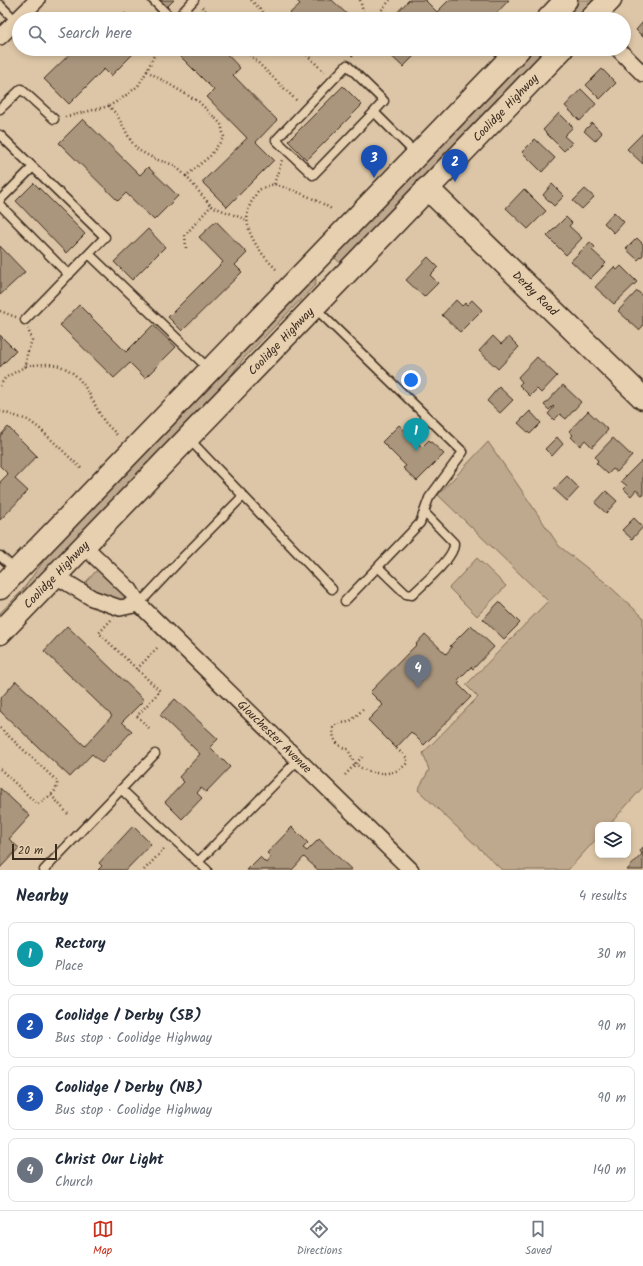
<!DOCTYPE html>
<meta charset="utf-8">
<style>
body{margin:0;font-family:Kalam,sans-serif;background:#f2f2f3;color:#1f2937}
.controls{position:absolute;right:12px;bottom:12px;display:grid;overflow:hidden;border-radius:8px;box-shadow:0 2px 6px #0003}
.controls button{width:36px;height:36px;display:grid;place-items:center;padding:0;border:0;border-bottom:1px solid #e0e1e3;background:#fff;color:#1f2937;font:20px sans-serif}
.scale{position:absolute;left:12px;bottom:10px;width:45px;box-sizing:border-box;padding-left:4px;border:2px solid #3b2a1e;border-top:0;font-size:11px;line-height:14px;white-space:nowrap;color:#3b2a1e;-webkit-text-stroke:3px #e7d0b0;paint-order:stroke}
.you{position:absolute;left:411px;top:380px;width:14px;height:14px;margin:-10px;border:3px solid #fff;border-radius:50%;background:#1a73e8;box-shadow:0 0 0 6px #1a73e833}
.badge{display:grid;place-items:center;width:26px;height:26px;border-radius:50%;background:#c8321e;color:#fff;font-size:13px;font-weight:700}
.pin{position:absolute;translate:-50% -33px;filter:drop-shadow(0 1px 2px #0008)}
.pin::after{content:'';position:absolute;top:21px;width:14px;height:12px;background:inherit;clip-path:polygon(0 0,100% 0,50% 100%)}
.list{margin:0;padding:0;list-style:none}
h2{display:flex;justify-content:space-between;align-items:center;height:52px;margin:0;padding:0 16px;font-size:17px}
h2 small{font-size:13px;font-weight:400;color:#747a83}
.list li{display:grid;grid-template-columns:26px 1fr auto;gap:12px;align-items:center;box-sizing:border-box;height:64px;margin:0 8px 8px;padding:0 8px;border:1px solid #e0e1e3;border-radius:8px}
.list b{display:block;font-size:15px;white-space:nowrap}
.list p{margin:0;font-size:13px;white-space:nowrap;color:#747a83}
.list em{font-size:13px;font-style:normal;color:#747a83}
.icon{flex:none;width:22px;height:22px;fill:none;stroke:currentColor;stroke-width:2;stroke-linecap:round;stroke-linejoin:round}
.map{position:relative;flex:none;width:643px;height:870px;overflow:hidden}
.search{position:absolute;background:#fff;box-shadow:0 2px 6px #0003;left:12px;right:12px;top:12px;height:44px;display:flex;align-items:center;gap:10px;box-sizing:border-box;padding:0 14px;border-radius:22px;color:#747a83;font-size:15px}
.sheet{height:340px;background:#fff}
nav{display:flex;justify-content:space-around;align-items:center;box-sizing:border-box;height:56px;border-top:1px solid #e0e1e3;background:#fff;font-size:11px;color:#747a83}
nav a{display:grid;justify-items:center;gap:2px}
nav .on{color:#c8321e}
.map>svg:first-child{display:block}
</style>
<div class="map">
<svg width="643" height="870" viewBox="0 0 643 870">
<rect width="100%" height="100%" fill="#ddc6a7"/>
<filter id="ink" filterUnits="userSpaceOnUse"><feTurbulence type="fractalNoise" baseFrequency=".025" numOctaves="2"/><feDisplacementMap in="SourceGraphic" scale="8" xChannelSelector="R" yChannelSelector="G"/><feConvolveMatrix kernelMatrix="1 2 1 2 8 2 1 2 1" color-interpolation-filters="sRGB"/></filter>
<g filter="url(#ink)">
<path fill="#bfa98e" stroke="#7d6a56" d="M 578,0 L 598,0 L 580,19 L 560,19 Z
M 531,49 L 551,49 L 343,266 L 334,257 Z
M 313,278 L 316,279 L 316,281 L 315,285 L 244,358 L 214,398 L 0,622 L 0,613 L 21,592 L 56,544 Z
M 488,442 L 520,488 L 559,546 L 606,583 L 643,617 L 643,787 L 609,825 L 598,825 L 598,837 L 568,870 L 502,870 L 418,790 L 429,770 L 423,753 L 478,697 L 466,685 L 548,601 L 438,495 Z
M 477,558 L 506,586 L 477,616 L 449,588 Z
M 98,570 L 124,595 L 126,597 L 125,600 L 121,601 L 87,587 L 86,582 L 96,571 Z"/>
<path fill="#aa967d" stroke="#3b2a1e" d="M 160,0 L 174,0 L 167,7 Z
M 296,0 L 332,0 L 352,19 L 295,19 L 289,14 L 300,4 Z
M 409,0 L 425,0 L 437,12 L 449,0 L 509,0 L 491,19 L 391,19 Z
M 125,13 L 130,19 L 119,19 Z
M 643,22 L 643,37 L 636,30 Z
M 75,49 L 138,49 L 111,76 L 104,69 L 69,104 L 44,79 Z
M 173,49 L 222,49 L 240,68 L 233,75 L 277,120 L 256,142 L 274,160 L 227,207 L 202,182 L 247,138 L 207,97 L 214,90 Z
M 384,49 L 421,49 L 403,67 Z
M 602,69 L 616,83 L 600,99 L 586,85 Z
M 343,86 L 362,105 L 307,160 L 288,141 Z
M 581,89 L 596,104 L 580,121 L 565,106 Z
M 559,113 L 573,127 L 564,136 L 572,143 L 564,151 L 543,130 Z
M 83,119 L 140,175 L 148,167 L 178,196 L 154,220 L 126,193 L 118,201 L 59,143 Z
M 592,123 L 602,133 L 595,141 L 584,131 Z
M 643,133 L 643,164 L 627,149 Z
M 535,139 L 555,158 L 542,172 L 522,152 Z
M 34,183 L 85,234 L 66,253 L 16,201 Z
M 552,184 L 564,196 L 554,206 L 543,195 Z
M 524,189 L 546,211 L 528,229 L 506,208 Z
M 585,189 L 594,197 L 582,209 L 573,201 Z
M 614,212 L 624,222 L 614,233 L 604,223 Z
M 566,217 L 572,223 L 569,226 L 582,238 L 566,255 L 547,236 Z
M 216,221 L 247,253 L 235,265 L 242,272 L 182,331 L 168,317 L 223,262 L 199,237 Z
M 148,229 L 165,247 L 132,280 L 114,262 Z
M 637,238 L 643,244 L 643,255 L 638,260 L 626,249 Z
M 590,242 L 595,247 L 592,250 L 606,263 L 590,279 L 571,261 Z
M 0,246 L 25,272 L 0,295 Z
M 428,257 L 438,267 L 430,275 L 438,283 L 424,297 L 406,280 Z
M 621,266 L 637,282 L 614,304 L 595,287 L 614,267 L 617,270 Z
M 637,291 L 642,295 L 643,294 L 643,326 L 639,330 L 618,311 Z
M 456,300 L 462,306 L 465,303 L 467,305 L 472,300 L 482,310 L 460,332 L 442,315 Z
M 79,305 L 126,352 L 153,325 L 176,347 L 145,378 L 130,363 L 114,378 L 60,325 Z
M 0,335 L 16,351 L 0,367 Z
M 493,336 L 501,344 L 509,337 L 519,347 L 498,369 L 479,351 Z
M 537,357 L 557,376 L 541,393 L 537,389 L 530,396 L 519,385 L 522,382 L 518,377 Z
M 563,385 L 581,402 L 566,419 L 560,414 L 554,420 L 548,414 L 554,407 L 553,406 L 549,410 L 544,405 Z
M 499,387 L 513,400 L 500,413 L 487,401 Z
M 530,411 L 541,423 L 530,434 L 518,423 Z
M 588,411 L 608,430 L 592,447 L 585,440 L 580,446 L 571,437 L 573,435 L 569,431 Z
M 399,425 L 422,447 L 429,440 L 444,454 L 417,481 L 403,468 L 406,466 L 382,442 Z
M 8,427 L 37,456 L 15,479 L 28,491 L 0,520 L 0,482 L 8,474 L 0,466 L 0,436 Z
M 557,437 L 563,444 L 552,456 L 545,449 Z
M 613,438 L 632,456 L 617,472 L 613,469 L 608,474 L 596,463 L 598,461 L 595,457 Z
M 641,461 L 643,464 L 643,496 L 636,490 L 631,496 L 624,489 L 627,486 L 621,481 Z
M 567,476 L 579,488 L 567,501 L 554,489 Z
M 606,491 L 617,501 L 606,513 L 595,503 Z
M 634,518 L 643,527 L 632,539 L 622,530 Z
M 499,602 L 520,623 L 504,639 L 483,619 Z
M 471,625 L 494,647 L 473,669 L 471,667 L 458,680 L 460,682 L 458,684 L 471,697 L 424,745 L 411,732 L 396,748 L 368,720 L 383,705 L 370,692 L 417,644 L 416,644 L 425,634 L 446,654 L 452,647 L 450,646 Z
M 67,626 L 144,700 L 122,722 L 132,731 L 102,763 L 92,754 L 70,777 L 0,711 L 0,699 L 16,681 L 85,746 L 112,716 L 44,651 Z
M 175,699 L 218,739 L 210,747 L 230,767 L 206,792 L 201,788 L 197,793 L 202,798 L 182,819 L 165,802 L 184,782 L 179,777 L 200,754 L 160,715 Z
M 0,788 L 30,816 L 9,839 L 19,848 L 0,868 Z
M 133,826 L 151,844 L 126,870 L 98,870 L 102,866 L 99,863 Z
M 292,827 L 308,843 L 303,848 L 307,851 L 319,839 L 352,870 L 318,870 L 304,857 L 292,870 L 247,870 L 260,857 L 266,863 L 271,857 L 267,853 Z
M 643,847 L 643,870 L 627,870 L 642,854 L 640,851 Z"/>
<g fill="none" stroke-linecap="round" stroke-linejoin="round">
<defs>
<path id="lane" d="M 153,0 L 172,19
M 0,5 L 16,21
M 176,19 L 194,0
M 0,109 L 21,89 L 54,119
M 374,112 L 313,175 L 276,140 L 347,65 L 384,101 L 374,112 L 417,155
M 0,135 L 105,237 L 25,320
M 0,200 L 33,167
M 0,205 L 69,275
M 89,254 L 210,370
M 315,308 L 463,452 L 429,498 L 420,523 L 345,601
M 188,438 L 332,589
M 0,556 L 16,570
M 378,567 L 406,594 L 412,595 C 422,585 449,562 453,549 C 454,548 454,544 454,543 L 424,512
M 139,604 L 184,556 L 243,496
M 121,789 L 198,862
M 44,870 L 155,754
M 207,870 L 198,862 L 298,760"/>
<g id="street">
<path d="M 0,37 L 37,0"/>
<path d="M 618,49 L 643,74"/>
<path id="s1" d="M 84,546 L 130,590 L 139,604 L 411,870"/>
<path d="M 56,576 L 92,598 L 120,608 L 139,604"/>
</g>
<g id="secondary">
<path d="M 548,19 L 566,0"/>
<path d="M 591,19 L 610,0"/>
<path id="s2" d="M 427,188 L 643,398"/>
<path d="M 0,588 L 519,49"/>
<path id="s3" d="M 0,633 L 562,49"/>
</g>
</defs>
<use href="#lane" stroke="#3b2a1e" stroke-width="11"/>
<use href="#street" stroke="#3b2a1e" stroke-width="18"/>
<use href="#secondary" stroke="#3b2a1e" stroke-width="25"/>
<path stroke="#3b2a1e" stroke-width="2.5" stroke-dasharray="1 3" stroke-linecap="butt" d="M 251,0 L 270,19
M 360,0 L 365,19
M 202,7 L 214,19
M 374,19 L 390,0
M 157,49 L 147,71 L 199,102 L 221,124 L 224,137 L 210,156 L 186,176 L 211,206
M 244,49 L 298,102
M 301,49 L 325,73
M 352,56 L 356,49
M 147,71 L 138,86 L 121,99 L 109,106 L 117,115 L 131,141 L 138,150 L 155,159 L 174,165 L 186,176
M 65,117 L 109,106
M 274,184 L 282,160
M 186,248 L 185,235 L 211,206 L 247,220
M 276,269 C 258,251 236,223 254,198 C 255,196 257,192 259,190 C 263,187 269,186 274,184 C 296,191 313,197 333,210
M 0,311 L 16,317
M 26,366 C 33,365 40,364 48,364 C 82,366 89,397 104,421 C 108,426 113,430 117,435
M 0,386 L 5,378 L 26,366 L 27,354 L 32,340 L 28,329
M 0,411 L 28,420 L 39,428 L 83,470
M 111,620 L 99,633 L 160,691 L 137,716 L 149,728
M 137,669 L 157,648
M 363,709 C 359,713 355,718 350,721 C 342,725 340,720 333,728 C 333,740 336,745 347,749 C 351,753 352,761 357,765 C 371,776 395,777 407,763 L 407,758 L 396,748
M 0,728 L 57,781 C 58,788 55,791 51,795
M 0,769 L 37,804 L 40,803 L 51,795 L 68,814
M 345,775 L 362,757
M 144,870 L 166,847"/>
<use href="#lane" stroke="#e7d0b0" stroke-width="8"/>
<use href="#street" stroke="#e7d0b0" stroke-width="15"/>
<use href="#secondary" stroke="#e7d0b0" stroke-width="22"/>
</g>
</g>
<g text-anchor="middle" stroke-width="4" stroke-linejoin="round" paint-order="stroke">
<g font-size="12" fill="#3b2a1e" stroke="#e7d0b0">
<text dy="4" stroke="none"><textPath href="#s3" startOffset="729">Coolidge Highway</textPath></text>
<text dy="4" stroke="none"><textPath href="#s2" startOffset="151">Derby Road</textPath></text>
<text dy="4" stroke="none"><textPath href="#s3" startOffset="405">Coolidge Highway</textPath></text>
<text dy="4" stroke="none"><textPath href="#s3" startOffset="81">Coolidge Highway</textPath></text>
<text dy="4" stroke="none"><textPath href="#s1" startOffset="270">Glouchester Avenue</textPath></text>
</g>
</g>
</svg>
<div class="controls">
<button><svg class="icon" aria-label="layers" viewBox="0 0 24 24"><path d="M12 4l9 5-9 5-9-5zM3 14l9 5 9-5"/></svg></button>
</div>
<div class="scale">20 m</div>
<div class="you"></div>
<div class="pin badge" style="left:416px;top:451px;background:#0f9aa8">1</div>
<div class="pin badge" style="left:455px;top:182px;background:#1a4fb4">2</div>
<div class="pin badge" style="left:374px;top:178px;background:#1a4fb4">3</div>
<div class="pin badge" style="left:418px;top:688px;background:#6b7280">4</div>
<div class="search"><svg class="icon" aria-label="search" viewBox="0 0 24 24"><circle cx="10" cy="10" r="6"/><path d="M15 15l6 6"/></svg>Search here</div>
</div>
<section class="sheet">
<h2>Nearby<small>4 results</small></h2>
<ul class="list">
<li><span class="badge" style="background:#0f9aa8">1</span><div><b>Rectory</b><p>Place</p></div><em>30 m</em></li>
<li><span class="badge" style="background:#1a4fb4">2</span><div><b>Coolidge / Derby (SB)</b><p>Bus stop · Coolidge Highway</p></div><em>90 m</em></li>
<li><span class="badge" style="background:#1a4fb4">3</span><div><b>Coolidge / Derby (NB)</b><p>Bus stop · Coolidge Highway</p></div><em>90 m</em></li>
<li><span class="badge" style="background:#6b7280">4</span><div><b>Christ Our Light</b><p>Church</p></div><em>140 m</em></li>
</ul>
</section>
<nav>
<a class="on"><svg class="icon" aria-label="map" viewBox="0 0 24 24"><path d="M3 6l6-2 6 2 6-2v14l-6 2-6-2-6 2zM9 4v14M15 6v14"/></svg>Map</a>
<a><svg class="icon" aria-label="directions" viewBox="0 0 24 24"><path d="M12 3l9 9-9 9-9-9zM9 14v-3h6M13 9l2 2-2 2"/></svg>Directions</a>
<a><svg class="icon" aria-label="saved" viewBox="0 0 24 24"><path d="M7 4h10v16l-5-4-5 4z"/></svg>Saved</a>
</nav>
